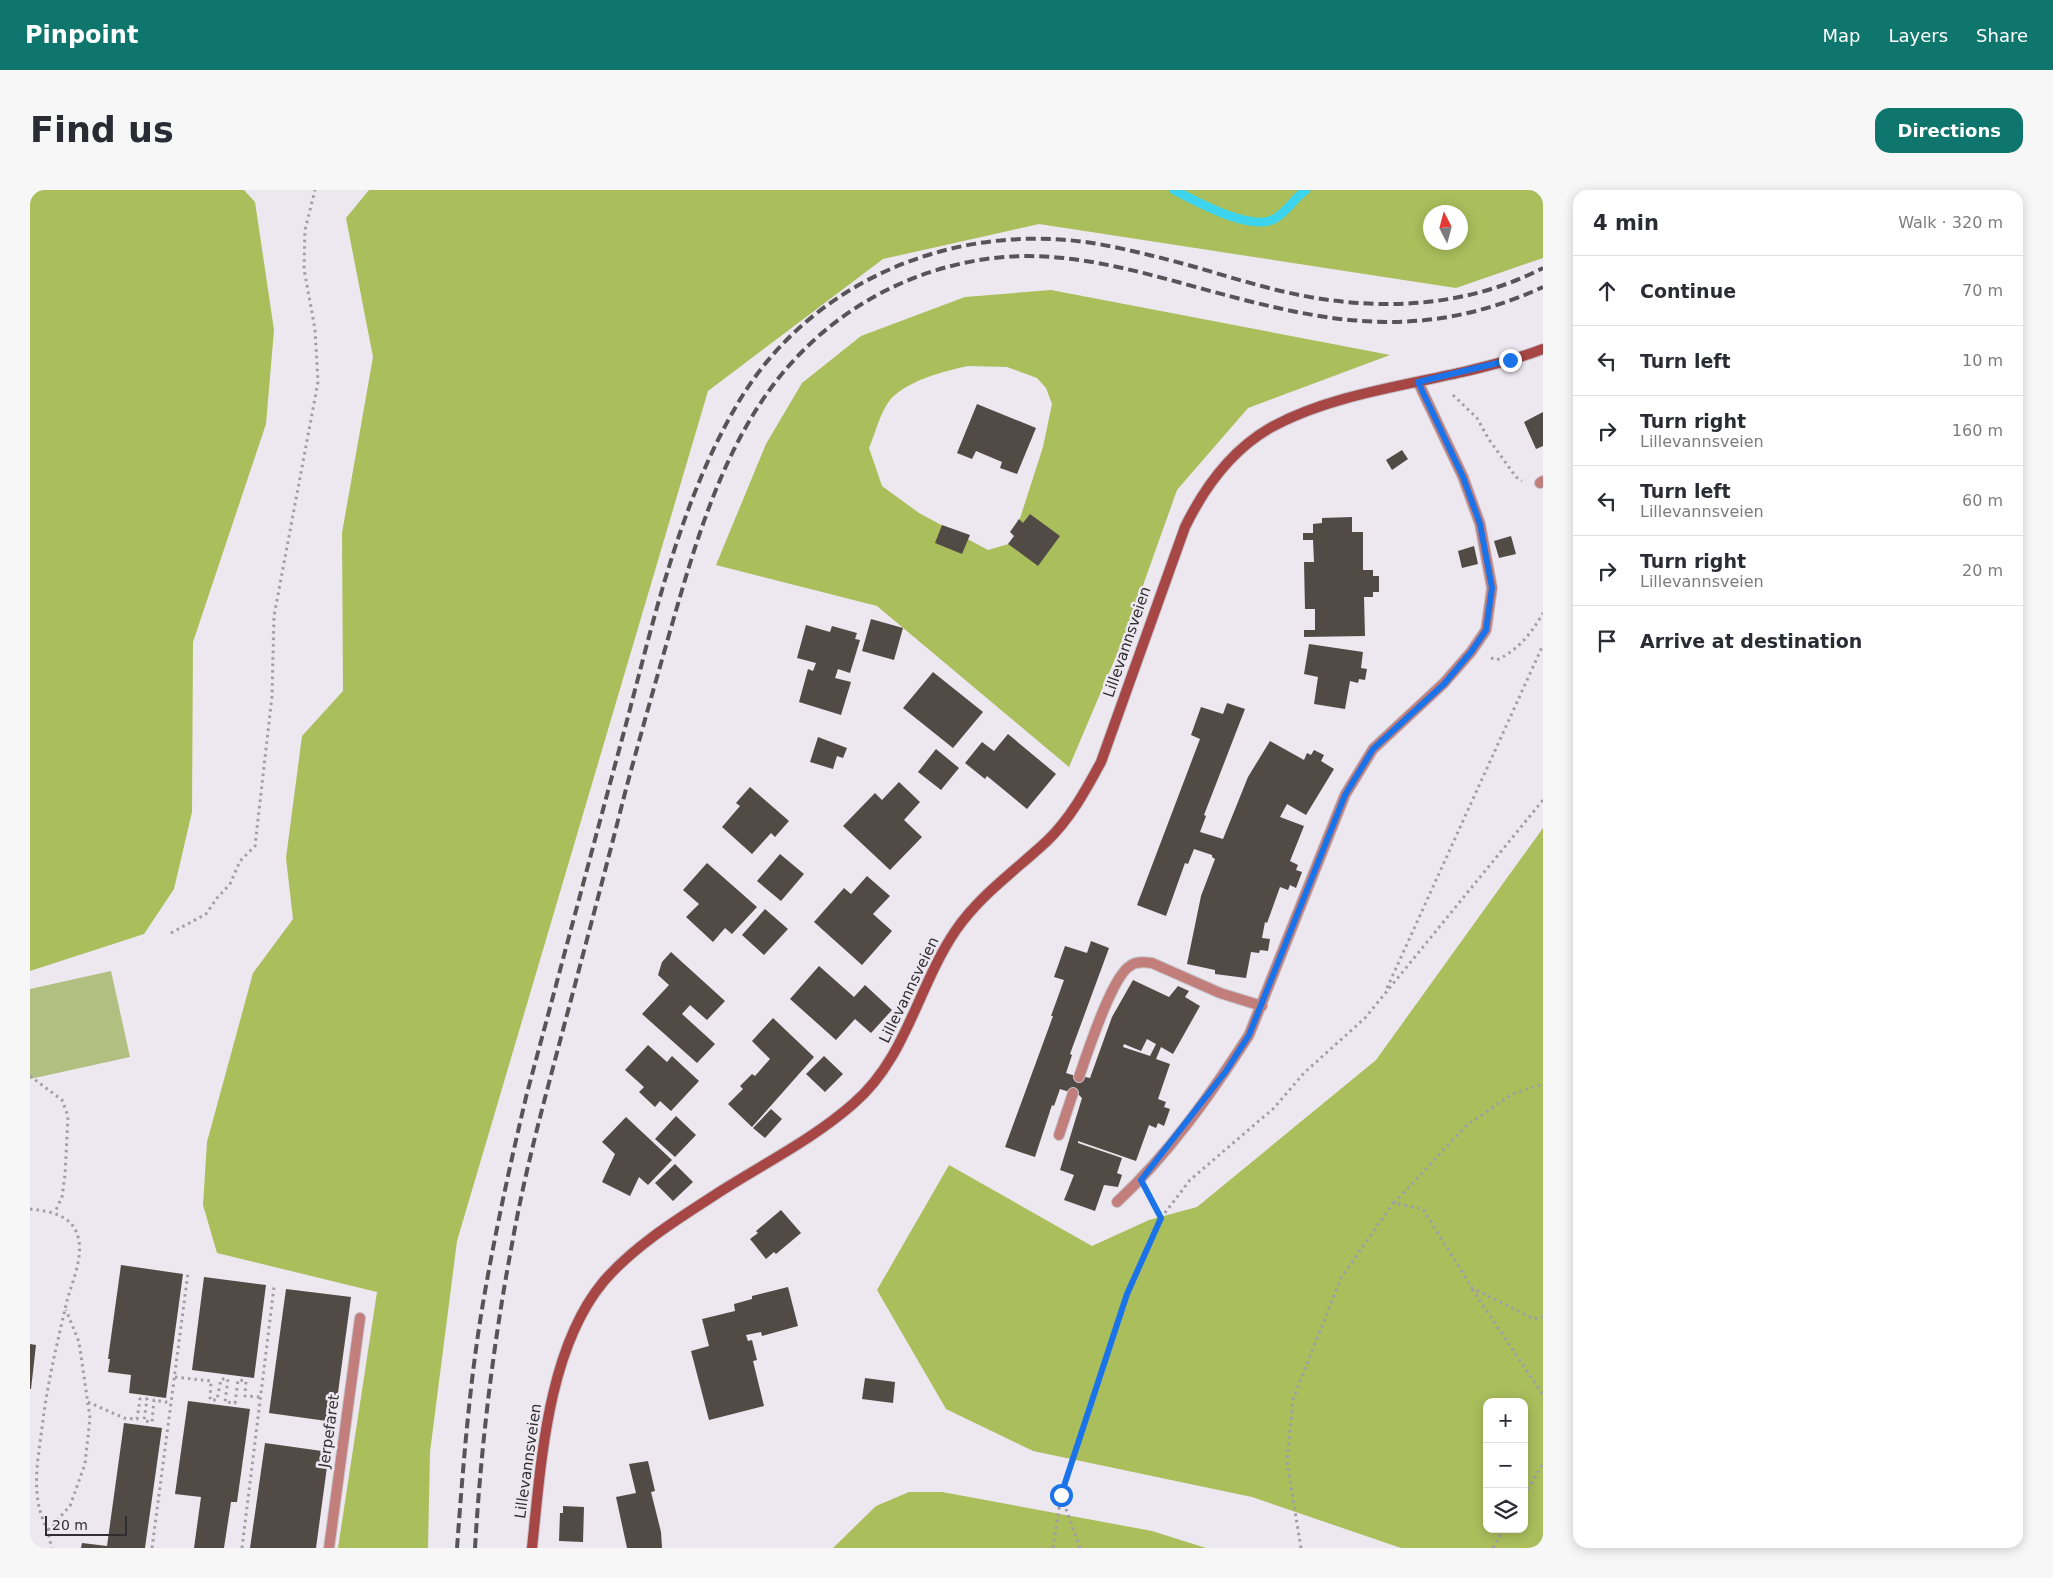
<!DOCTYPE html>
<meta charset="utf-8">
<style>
body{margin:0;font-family:"DejaVu Sans",sans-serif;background:#f7f7f7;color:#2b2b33}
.controls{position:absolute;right:15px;bottom:15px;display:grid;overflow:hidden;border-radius:10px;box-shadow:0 2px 12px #0003}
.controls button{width:45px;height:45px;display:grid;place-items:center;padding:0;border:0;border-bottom:1px solid #e1e1e2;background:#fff;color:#2b2b33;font:25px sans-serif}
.compass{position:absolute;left:1393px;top:15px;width:45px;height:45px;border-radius:50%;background:#fff;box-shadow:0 2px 12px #0003;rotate:354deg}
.scale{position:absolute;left:15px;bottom:12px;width:82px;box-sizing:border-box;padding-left:5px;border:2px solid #302e31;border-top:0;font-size:14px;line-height:18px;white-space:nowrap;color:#302e31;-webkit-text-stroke:4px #ede7f0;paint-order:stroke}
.stop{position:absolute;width:15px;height:15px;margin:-11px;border:4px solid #1a73e8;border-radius:50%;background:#fff}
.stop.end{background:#1a73e8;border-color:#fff;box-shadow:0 1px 5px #0008}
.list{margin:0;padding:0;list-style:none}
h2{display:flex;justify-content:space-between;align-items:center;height:65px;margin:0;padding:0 20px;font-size:21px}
h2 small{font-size:16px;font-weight:400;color:#7c7c81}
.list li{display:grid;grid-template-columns:32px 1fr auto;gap:15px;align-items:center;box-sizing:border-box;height:70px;padding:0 20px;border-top:1px solid #e1e1e2}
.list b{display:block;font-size:19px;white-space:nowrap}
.list p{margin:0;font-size:16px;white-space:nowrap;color:#7c7c81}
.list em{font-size:16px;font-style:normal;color:#7c7c81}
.icon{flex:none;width:28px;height:28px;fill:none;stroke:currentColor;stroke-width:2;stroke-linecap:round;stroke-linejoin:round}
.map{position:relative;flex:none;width:1513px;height:1358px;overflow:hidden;border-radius:15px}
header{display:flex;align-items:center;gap:30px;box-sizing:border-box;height:70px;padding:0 25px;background:#0f766e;color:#fff}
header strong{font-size:24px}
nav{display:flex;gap:28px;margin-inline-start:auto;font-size:18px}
.intro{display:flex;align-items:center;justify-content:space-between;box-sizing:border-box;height:120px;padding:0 30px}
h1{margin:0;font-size:35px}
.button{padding:12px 22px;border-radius:15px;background:#0f766e;color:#fff;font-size:18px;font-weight:700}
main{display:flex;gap:30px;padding:0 30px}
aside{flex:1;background:#fff;border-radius:15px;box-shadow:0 2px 12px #0003}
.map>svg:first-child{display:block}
</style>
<header>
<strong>Pinpoint</strong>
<nav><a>Map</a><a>Layers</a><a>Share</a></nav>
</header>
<div class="intro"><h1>Find us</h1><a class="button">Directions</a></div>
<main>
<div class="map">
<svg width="1513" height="1358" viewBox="0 0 1513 1358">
<rect width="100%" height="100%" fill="#ede7f0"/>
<path fill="#b1bf81" d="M 81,781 L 100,867 L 0,889 L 0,799 Z"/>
<path fill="#aabe5c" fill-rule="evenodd" d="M 0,0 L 214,0 L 225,12 L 244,140 L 236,234 L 163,452 L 162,622 L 144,699 L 114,744 L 0,781 Z
M 339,0 L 1513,0 L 1513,68 L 1426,98 L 1009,34 L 853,69 L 678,201 L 427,1051 L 400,1262 L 398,1358 L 308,1358 L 347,1102 L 187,1063 L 173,1015 L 177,952 L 223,783 L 263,729 L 256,668 L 272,546 L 313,501 L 312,343 L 343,167 L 316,28 ZM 1430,22 L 1430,52 L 1400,52 L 1400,22 Z
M 1021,100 L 1360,165 L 1218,218 L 1147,300 L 1096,443 L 1039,577 L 847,416 L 686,375 L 736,254 L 772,193 L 831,146 L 935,107 ZM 938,176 L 977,177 L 1007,188 L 1016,198 L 1022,214 L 1013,257 L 982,353 L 958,360 L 889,323 L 852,296 L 839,258 C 846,242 852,215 865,205 C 884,189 914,181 938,176 Z
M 1513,638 L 1513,1358 L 1371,1358 L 1222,1307 L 1003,1261 L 916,1219 L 847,1100 L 919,975 L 1062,1056 L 1119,1030 L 1167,1017 L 1346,870 ZM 1457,1212 L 1494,1212 L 1494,1339 L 1457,1339 Z
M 879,1302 L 912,1302 L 1122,1341 L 1176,1358 L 803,1358 L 846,1316 Z"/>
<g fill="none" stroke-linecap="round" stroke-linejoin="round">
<path stroke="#3cd3ed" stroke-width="9" d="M 1144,0 C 1166,11 1220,42 1244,29 C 1256,23 1264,8 1276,0"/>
</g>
<path fill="#514a45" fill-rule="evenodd" d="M 947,214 L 1006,238 L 987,284 L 970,278 L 972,272 L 946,261 L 942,269 L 927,263 Z
M 1513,222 L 1513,256 L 1506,259 L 1494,232 Z
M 1372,260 L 1378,269 L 1362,280 L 1356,270 Z
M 1000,324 L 1030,346 L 1008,376 L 978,354 L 984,346 L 980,342 L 989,329 L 993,333 Z
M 1322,327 L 1322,342 L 1333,342 L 1333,380 L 1343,380 L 1343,386 L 1349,386 L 1349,402 L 1343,402 L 1343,407 L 1334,407 L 1335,446 L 1274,447 L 1274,440 L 1285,440 L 1285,419 L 1275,419 L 1274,372 L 1284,372 L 1283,350 L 1273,350 L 1273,343 L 1283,343 L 1283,334 L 1292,333 L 1292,328 Z
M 912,335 L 940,345 L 932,364 L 905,353 Z
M 1481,346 L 1486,364 L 1469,368 L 1464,351 Z
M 1444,356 L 1448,374 L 1432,378 L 1428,361 Z
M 841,429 L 873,438 L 864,470 L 832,461 Z
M 776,435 L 800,442 L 802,436 L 827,443 L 825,449 L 830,450 L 820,483 L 808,479 L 805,488 L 821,492 L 811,525 L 769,512 L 778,479 L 783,481 L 786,473 L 767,468 Z
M 1279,454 L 1333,462 L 1331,478 L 1337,479 L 1335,490 L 1329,489 L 1328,493 L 1320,491 L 1315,519 L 1284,514 L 1288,487 L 1274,484 Z
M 903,482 L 953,522 L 923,558 L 873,518 Z
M 1197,513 L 1215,519 L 1174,625 L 1176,626 L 1170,642 L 1193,649 L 1218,587 L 1240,551 L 1274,570 L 1277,563 L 1281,565 L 1284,560 L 1294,565 L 1291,571 L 1304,579 L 1276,625 L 1257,614 L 1250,627 L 1274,636 L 1260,671 L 1268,675 L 1266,680 L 1272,682 L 1266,698 L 1260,695 L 1258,700 L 1250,697 L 1237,733 L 1235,732 L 1232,748 L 1240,749 L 1238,761 L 1230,760 L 1229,763 L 1221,762 L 1216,788 L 1185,784 L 1185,780 L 1157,774 L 1171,706 L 1185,669 L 1182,667 L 1182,665 L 1164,659 L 1158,674 L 1155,673 L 1136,726 L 1107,715 L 1170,549 L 1161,545 L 1171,517 L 1193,524 Z
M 978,544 L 1026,584 L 997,619 L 957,586 L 955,589 L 935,573 L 952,552 L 964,561 Z
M 788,547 L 817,558 L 813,568 L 807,566 L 803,579 L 780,572 Z
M 906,559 L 929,578 L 911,600 L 888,582 Z
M 869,592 L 890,612 L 874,630 L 892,647 L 860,680 L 813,636 L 845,603 L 852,610 Z
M 720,597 L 759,631 L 745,647 L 741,643 L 722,664 L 692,637 L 710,616 L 706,613 Z
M 750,664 L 774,684 L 751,711 L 727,691 Z
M 677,673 L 727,717 L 702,744 L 695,738 L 683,752 L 656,727 L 669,714 L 653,700 Z
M 837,686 L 860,706 L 843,724 L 862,741 L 832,775 L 784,732 L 814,698 L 821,704 Z
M 735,719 L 758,739 L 734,765 L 712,745 Z
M 1061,751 L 1079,758 L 1040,864 L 1042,865 L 1036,883 L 1055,889 L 1055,887 L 1060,888 L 1082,827 L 1103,790 L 1139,807 L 1148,796 L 1159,801 L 1155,807 L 1170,816 L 1143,864 L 1131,857 L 1126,869 L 1140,874 L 1128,909 L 1136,912 L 1134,917 L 1140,919 L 1134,936 L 1128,933 L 1126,938 L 1119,935 L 1106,971 L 1048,951 L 1048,953 L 1092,968 L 1087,983 L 1092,985 L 1088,997 L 1074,995 L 1065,1021 L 1034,1010 L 1044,985 L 1030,980 L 1052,908 L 1049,905 L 1030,899 L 1024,916 L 1022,915 L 1005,967 L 975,957 L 1023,826 L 1021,826 L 1034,790 L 1024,787 L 1035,756 L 1057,763 ZM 1117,849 L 1126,854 L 1120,866 L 1093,857 L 1094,854 L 1111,861 Z
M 641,762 L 695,811 L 677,830 L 660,815 L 652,824 L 685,854 L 667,873 L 612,824 L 639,795 L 628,785 L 632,772 Z
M 789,776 L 824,807 L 835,795 L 862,820 L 841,843 L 825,829 L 806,850 L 760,809 Z
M 743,828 L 784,867 L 722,937 L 698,914 L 713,899 L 710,896 L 722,884 L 725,886 L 740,869 L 722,851 Z
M 618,855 L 637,872 L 642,866 L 669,891 L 641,921 L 630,911 L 625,917 L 609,902 L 614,897 L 595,880 Z
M 794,866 L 813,884 L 795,902 L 776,884 Z
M 741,919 L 752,929 L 735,948 L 723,938 Z
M 646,926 L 666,945 L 645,967 L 625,949 Z
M 596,927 L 642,970 L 618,995 L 609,987 L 600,1006 L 572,992 L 585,964 L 572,952 Z
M 645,974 L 663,992 L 643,1011 L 625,993 Z
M 751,1020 L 771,1043 L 746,1064 L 744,1062 L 736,1069 L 720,1049 L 728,1043 L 726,1041 Z
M 91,1075 L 153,1084 L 136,1208 L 99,1203 L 101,1185 L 78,1182 L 80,1169 L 78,1169 Z
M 174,1087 L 236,1095 L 224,1188 L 162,1180 Z
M 758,1097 L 768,1136 L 732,1146 L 731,1142 L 716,1145 L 718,1151 L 722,1150 L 727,1170 L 723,1171 L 734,1216 L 679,1230 L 661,1161 L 679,1156 L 672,1129 L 705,1121 L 704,1114 L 722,1109 L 722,1106 Z
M 256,1099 L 321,1107 L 304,1232 L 239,1223 Z
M 0,1154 L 6,1155 L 1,1199 L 0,1199 Z
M 835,1188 L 865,1192 L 863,1213 L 832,1209 Z
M 158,1211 L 220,1219 L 207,1312 L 201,1312 L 194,1358 L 164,1358 L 171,1307 L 145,1304 Z
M 94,1233 L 132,1238 L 115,1358 L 51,1358 L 52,1353 L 77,1356 Z
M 235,1253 L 299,1262 L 286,1358 L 220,1358 Z
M 618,1271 L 625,1301 L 621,1302 L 631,1342 L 632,1358 L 597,1358 L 586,1307 L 606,1303 L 599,1274 Z
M 533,1316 L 554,1317 L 553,1352 L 529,1351 L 530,1323 L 533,1323 Z"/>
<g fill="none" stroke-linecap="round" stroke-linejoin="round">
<defs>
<path id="lane" d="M 1049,887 C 1057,864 1082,786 1100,776 C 1106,771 1115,772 1122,773 L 1190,803 L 1232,816
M 1029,945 L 1043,903"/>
<path id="street" d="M 1510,293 L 1513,291
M 1087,1012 C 1138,965 1181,904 1219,845 L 1315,605 L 1343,559 L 1414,493 L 1441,462 L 1456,440 L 1462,398 L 1450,334 L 1433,287 L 1388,192
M 299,1358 L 330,1128"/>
<path id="secondary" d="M 502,1358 C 511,1274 517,1159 574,1091 C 606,1054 651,1027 691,1001 C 735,973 783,949 823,914 C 877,868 887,797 926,740 C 950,705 986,680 1017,651 C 1040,629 1056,600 1071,572 L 1155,337 C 1174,298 1202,260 1240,238 C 1297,206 1373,196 1437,181 C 1462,175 1488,169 1513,159"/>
</defs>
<use href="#lane" stroke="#c7c2ca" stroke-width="12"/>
<use href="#street" stroke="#c7c2ca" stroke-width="12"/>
<use href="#secondary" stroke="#c7c2ca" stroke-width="12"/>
<path stroke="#a29da4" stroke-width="3" stroke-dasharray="2.5 4" stroke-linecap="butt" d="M 1423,205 L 1447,228 L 1458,248 L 1486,287 L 1492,291
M 1461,468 L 1467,470 C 1489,459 1501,444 1513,423
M 141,743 L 176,724 L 187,708 L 200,694 L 210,671 L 225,656 L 242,506 L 244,426 L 288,192 L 285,139 L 274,79 L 275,40 L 285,0
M 1357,798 L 1513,455
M 0,886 L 32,910 L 38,926 L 35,985 L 32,1007 L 25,1022
M 1120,1007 L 1131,1028
M 1364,1013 L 1436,936 L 1482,904 L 1513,894
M 0,1019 C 22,1021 45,1026 49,1051 C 52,1071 42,1092 37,1111 C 27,1153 17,1195 12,1238 C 9,1261 4,1288 8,1311 C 10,1328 20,1341 21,1358
M 1442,1099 L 1513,1205
M 145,1187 L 181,1191 L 180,1210 L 187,1210 L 191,1189 L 198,1189 L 195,1212 L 205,1213 L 208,1190 L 216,1191 L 215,1206 L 231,1207
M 58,1212 L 94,1228 L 107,1229 L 110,1209 L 117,1209 L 114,1231 L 122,1232 L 124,1210 L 141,1213
M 1494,1305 L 1513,1274
M 18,1340 L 40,1316 L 55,1274 L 60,1228 L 49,1152 L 36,1120
M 122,1358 L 158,1083
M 212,1358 L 244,1097
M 1023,1358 L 1031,1306
M 1050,1358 L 1031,1305 L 1097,1104 L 1131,1028 L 1160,990 L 1244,918 L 1274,883 L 1335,828 L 1513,610
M 1271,1358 L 1257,1272 L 1263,1209 L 1311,1088 L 1363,1013 L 1393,1019 L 1442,1098 L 1504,1129 L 1513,1127
M 1463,1358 L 1474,1339"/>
<use href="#lane" stroke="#c17e7b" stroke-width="10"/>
<use href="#street" stroke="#c17e7b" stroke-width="10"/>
<use href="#secondary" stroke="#a64746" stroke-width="10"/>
<path stroke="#575458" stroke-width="4" stroke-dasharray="10 5" stroke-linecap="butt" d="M 427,1358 C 433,1278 439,1198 452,1119 C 464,1047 480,975 497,903 C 530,781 562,660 595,538 C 624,429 650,311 708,213 C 775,99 906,39 1036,50 C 1065,52 1095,59 1123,66 C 1162,75 1200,88 1239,98 C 1331,122 1427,122 1513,78
M 445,1358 C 451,1256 463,1155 482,1054 C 495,980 515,908 534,836 C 555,757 576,678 596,599 C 611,543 627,487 643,431 C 666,351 691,266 741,198 C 797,122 881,75 974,67 C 1036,62 1096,78 1155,94 C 1285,130 1384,156 1513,97"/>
</g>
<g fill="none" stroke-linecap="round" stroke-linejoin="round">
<path stroke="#1a73e8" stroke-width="6" d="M 1031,1305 L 1097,1104 L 1131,1028 L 1111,990 L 1196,881 L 1219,845 L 1315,605 L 1343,559 L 1414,494 L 1441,462 L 1456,440 L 1462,398 L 1450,334 L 1433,287 L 1388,192 L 1480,170"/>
</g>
<g text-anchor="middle" stroke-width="5" stroke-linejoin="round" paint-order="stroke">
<g font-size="15" fill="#302e31" stroke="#ede7f0">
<text transform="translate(1097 452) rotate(-71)" y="5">Lillevannsveien</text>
<text transform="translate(879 800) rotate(-64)" y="5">Lillevannsveien</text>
<text transform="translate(299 1241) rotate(-82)" y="5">Jerpefaret</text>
<text transform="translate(498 1271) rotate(-82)" y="5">Lillevannsveien</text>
</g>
</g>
</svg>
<div class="controls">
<button>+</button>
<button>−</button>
<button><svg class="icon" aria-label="layers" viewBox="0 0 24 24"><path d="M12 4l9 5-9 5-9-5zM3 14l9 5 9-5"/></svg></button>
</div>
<svg class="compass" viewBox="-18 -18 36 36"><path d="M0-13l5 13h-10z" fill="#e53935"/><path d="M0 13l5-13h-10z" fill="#7c7c81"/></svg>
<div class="scale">20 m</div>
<div class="stop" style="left:1031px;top:1305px"></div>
<div class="stop end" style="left:1480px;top:170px"></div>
</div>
<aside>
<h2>4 min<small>Walk · 320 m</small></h2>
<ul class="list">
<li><svg class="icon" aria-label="ahead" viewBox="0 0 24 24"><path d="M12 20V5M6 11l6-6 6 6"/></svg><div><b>Continue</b></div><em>70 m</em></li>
<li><svg class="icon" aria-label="left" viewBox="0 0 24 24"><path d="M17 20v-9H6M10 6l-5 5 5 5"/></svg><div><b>Turn left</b></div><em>10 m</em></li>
<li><svg class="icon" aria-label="right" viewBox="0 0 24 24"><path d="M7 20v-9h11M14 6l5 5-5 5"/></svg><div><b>Turn right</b><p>Lillevannsveien</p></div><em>160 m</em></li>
<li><svg class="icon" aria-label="left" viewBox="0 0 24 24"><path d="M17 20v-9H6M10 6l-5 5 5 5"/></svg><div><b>Turn left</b><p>Lillevannsveien</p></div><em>60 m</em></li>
<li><svg class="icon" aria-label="right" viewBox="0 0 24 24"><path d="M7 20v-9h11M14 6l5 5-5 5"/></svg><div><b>Turn right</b><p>Lillevannsveien</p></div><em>20 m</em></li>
<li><svg class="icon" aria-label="arrive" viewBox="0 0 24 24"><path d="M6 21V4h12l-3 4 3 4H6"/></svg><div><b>Arrive at destination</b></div></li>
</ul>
</aside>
</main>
